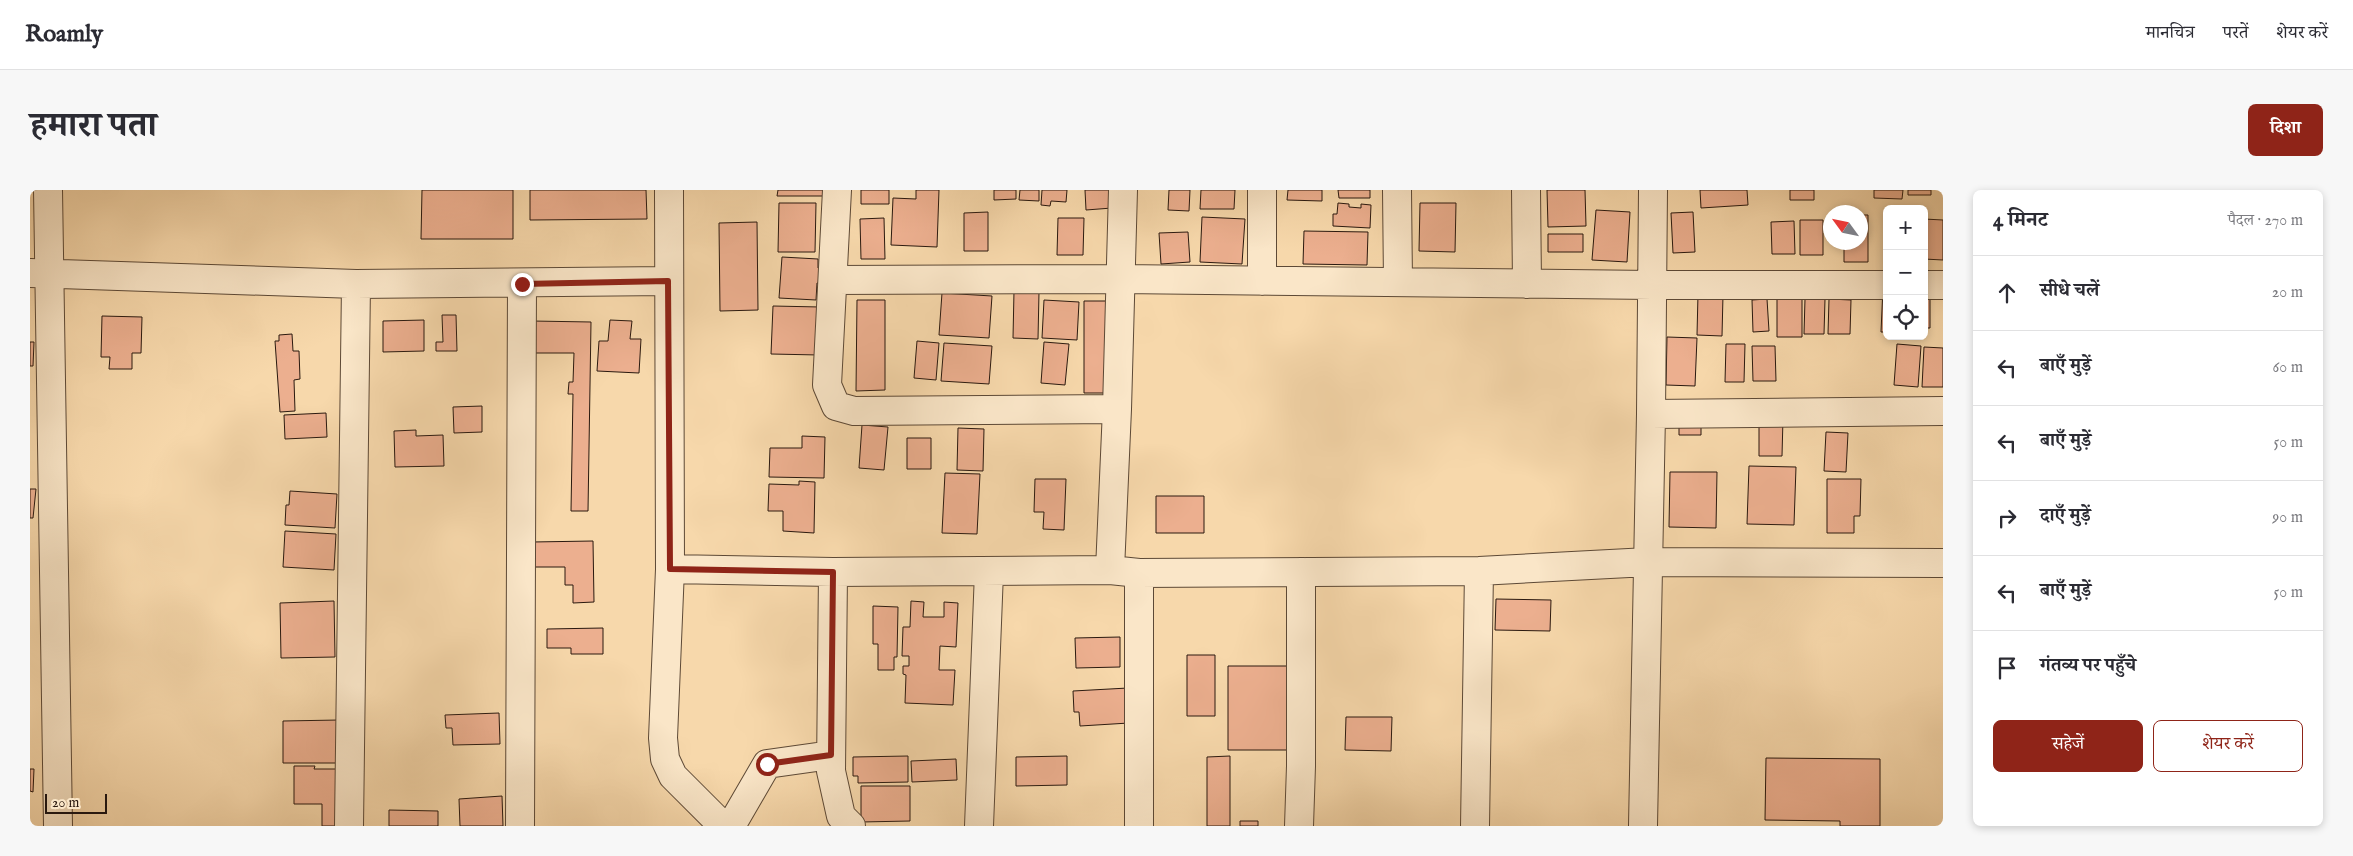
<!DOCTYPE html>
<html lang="hi">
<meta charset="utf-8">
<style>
body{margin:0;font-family:"IM FELL English","Noto Serif Devanagari",serif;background:#f7f7f7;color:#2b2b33}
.controls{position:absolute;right:15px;top:15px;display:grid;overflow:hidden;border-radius:8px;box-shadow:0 2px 8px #0003}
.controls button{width:45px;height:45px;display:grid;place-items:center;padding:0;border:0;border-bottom:1px solid #e1e1e2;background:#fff;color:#2b2b33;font:25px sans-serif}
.compass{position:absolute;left:1793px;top:15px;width:45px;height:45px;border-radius:50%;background:#fff;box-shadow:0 2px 8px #0003;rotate:303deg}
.scale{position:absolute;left:15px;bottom:12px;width:62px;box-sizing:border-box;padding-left:5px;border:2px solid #2a190f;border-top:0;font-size:14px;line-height:18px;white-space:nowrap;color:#2a190f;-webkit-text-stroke:4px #fae6c8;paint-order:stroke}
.stop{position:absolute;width:15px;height:15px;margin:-11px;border:4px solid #8f2418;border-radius:50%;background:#fff}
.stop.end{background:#8f2418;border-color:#fff;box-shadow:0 1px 5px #0008}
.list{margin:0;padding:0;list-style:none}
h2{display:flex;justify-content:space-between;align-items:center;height:65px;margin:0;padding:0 20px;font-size:21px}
h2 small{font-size:16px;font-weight:400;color:#7c7c81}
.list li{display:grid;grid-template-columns:32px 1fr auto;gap:15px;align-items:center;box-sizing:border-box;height:75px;padding:0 20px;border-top:1px solid #e1e1e2}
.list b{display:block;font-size:19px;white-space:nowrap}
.list em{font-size:16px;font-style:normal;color:#7c7c81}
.actions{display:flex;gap:10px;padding:15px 20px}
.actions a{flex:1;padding:11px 0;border:1px solid #8f2418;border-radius:8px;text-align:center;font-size:18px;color:#8f2418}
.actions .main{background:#8f2418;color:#fff}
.icon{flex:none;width:28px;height:28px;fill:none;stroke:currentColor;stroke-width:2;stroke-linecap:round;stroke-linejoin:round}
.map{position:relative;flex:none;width:1913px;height:636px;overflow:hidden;border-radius:8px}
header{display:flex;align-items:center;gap:30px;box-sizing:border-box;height:70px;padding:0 25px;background:#fff;border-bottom:1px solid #e1e1e2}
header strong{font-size:24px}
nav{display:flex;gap:28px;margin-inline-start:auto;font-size:18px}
.intro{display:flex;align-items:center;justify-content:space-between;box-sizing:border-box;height:120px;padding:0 30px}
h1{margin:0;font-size:35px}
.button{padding:12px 22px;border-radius:8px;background:#8f2418;color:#fff;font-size:18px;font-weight:700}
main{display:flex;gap:30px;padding:0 30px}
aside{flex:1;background:#fff;border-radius:8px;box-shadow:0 2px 8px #0003}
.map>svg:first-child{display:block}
</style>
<header>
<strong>Roamly</strong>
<nav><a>मानचित्र</a><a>परतें</a><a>शेयर करें</a></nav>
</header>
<div class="intro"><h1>हमारा पता</h1><a class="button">दिशा</a></div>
<main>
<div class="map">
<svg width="1913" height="636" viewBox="0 0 1913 636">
<rect width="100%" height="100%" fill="#f7d8ab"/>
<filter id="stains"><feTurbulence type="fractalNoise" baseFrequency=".004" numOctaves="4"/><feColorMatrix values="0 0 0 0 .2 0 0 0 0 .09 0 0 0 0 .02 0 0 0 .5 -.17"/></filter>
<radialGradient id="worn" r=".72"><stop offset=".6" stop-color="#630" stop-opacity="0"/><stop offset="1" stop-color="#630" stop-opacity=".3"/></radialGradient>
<path fill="#ecaf8f" stroke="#2a190f" d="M 392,0 L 483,0 L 483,49 L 391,49 Z
M 500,0 L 616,0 L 617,29 L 500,30 Z
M 748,0 L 794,0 L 794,6 L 747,6 Z
M 831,0 L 859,0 L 859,14 L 831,14 Z
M 886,0 L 909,0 L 907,57 L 861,55 L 863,8 L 886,9 Z
M 964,0 L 986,0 L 986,9 L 964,10 Z
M 990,0 L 1009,0 L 1009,11 L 989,10 Z
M 1012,0 L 1037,0 L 1036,12 L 1021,11 L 1020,16 L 1011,15 Z
M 1055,0 L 1081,0 L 1082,18 L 1056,20 Z
M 1139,0 L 1160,0 L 1159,21 L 1138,20 Z
M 1171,0 L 1205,0 L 1204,19 L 1170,19 Z
M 1258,0 L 1292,0 L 1292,11 L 1257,10 Z
M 1308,0 L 1340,0 L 1340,8 L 1309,8 Z
M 1517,0 L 1555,0 L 1556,36 L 1518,37 Z
M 1670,0 L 1717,0 L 1718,15 L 1671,18 Z
M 1760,0 L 1784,0 L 1784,10 L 1760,10 Z
M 1844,0 L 1873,0 L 1872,9 L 1844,8 Z
M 1878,0 L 1901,0 L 1901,5 L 1878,5 Z
M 749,13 L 786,13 L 785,62 L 748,62 Z
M 1308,13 L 1319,14 L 1319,17 L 1331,18 L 1331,14 L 1341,15 L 1340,38 L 1303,36 L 1303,24 L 1307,24 Z
M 1390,13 L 1426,13 L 1425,62 L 1389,61 Z
M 1566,20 L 1600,22 L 1597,72 L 1562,70 Z
M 958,22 L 958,61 L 934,61 L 934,23 Z
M 1663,22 L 1665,62 L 1643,63 L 1641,23 Z
M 1830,25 L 1838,25 L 1838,72 L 1814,72 L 1814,52 L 1830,52 Z
M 1172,27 L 1215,29 L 1212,74 L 1170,72 Z
M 854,28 L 855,69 L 831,69 L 830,29 Z
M 1028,28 L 1054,28 L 1053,65 L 1027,65 Z
M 1894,29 L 1913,30 L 1913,70 L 1894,69 Z
M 1770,30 L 1793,30 L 1793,65 L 1770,65 Z
M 1764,31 L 1765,64 L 1742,64 L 1741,32 Z
M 727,32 L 728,120 L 690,121 L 689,33 Z
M 1274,41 L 1338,42 L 1337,75 L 1273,74 Z
M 1158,42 L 1160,72 L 1131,74 L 1129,43 Z
M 1518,44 L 1553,44 L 1553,62 L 1518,62 Z
M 752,67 L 788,69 L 788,78 L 795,79 L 794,93 L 787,93 L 786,110 L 749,108 Z
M 1853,97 L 1857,97 L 1857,142 L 1851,142 Z
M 1894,100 L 1900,100 L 1900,138 L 1894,138 Z
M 984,101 L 1009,102 L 1008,149 L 983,148 Z
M 912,103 L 962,106 L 959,148 L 909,145 Z
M 1668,104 L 1693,105 L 1692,146 L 1667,145 Z
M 1747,105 L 1772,105 L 1772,147 L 1747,147 Z
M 1737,109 L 1739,141 L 1723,142 L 1722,110 Z
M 1775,109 L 1795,109 L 1794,144 L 1774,144 Z
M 1799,109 L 1821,110 L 1820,144 L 1798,144 Z
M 827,110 L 855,110 L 855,200 L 826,201 Z
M 1014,110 L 1049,112 L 1047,150 L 1012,148 Z
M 1054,111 L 1082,111 L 1082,203 L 1054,203 Z
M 743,116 L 790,117 L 789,165 L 741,164 Z
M 412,125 L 426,125 L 427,161 L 406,161 L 406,152 L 413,152 Z
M 72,126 L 112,127 L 111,163 L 102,163 L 102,179 L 79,179 L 80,167 L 71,167 Z
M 394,130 L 394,161 L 353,162 L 353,131 Z
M 580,130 L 602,131 L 600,149 L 611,149 L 609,183 L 567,181 L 569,151 L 578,151 Z
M 502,131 L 561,132 L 558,321 L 541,321 L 543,204 L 538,204 L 539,192 L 543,192 L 544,163 L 502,163 Z
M 262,144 L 263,161 L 269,161 L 270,189 L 264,190 L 265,221 L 250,222 L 245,151 L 249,151 L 249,145 Z
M 1637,147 L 1667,148 L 1665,196 L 1636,195 Z
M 887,151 L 909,153 L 906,190 L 884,188 Z
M 0,152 L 4,152 L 3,176 L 0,176 Z
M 1014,152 L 1039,154 L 1035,195 L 1011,193 Z
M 914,153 L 962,156 L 959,194 L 911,191 Z
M 1696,154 L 1715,154 L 1714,192 L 1695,192 Z
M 1867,154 L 1891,156 L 1888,197 L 1864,195 Z
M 1722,156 L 1745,156 L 1746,191 L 1723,191 Z
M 1894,157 L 1913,158 L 1913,197 L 1892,197 Z
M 452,216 L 452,242 L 424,243 L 423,217 Z
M 296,223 L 297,247 L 255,249 L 254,225 Z
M 1729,228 L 1753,228 L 1752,266 L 1729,266 Z
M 1671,231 L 1671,245 L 1649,245 L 1649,232 Z
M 832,235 L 858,237 L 854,280 L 829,278 Z
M 928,238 L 954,239 L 953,281 L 927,280 Z
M 386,240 L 386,246 L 413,245 L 414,276 L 365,277 L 364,241 Z
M 1796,242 L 1818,243 L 1816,282 L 1794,281 Z
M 772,246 L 795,247 L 794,288 L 739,287 L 740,258 L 772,258 Z
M 877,248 L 901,248 L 901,279 L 877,279 Z
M 1719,276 L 1766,277 L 1764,335 L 1717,334 Z
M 1640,282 L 1687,282 L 1686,338 L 1639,337 Z
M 915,283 L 950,284 L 947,344 L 912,343 Z
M 1005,289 L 1036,289 L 1034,340 L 1013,339 L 1014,322 L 1004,322 Z
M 1797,289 L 1831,289 L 1830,326 L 1824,326 L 1824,343 L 1797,343 Z
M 769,291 L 785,292 L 784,343 L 753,341 L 753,321 L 738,321 L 739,294 L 769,295 Z
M 0,299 L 6,299 L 3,328 L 0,328 Z
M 260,301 L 307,304 L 305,338 L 255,335 L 256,315 L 259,315 Z
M 1126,306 L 1174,306 L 1174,343 L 1126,343 Z
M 255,341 L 306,344 L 304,380 L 253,377 Z
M 563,351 L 564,412 L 543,413 L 543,395 L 535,395 L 535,377 L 503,377 L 502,352 Z
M 1466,409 L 1521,410 L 1520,441 L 1465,440 Z
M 304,411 L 305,467 L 251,468 L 250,413 Z
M 881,411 L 894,412 L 893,427 L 914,427 L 914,412 L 928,413 L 926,457 L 910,456 L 909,480 L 925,480 L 923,515 L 875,513 L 876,485 L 873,484 L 873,476 L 879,476 L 879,466 L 872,466 L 873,437 L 880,437 Z
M 843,416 L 868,417 L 867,467 L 864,467 L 864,480 L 848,480 L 848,454 L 843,454 Z
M 573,438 L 573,464 L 541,464 L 541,458 L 517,458 L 517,439 Z
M 1090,447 L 1090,477 L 1046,478 L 1045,448 Z
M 1157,465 L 1185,465 L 1185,526 L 1157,526 Z
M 1198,476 L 1257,476 L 1257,560 L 1198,560 Z
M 1098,498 L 1099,533 L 1050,536 L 1049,522 L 1044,522 L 1043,501 Z
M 469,523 L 470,554 L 423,555 L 422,538 L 416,538 L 415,525 Z
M 1316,527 L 1362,527 L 1361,561 L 1315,560 Z
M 309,530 L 309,573 L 253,573 L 253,531 Z
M 878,566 L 878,592 L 828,593 L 828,586 L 823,586 L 823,567 Z
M 1037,566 L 1037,595 L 986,596 L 986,567 Z
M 1200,566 L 1200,636 L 1177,636 L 1177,567 Z
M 1736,568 L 1850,569 L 1850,636 L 1810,636 L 1810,631 L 1735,630 Z
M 926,569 L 927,590 L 882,592 L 881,571 Z
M 264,576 L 285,576 L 284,579 L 313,579 L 307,636 L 292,636 L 292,614 L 264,614 Z
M 0,579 L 4,579 L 3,602 L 0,601 Z
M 831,596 L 880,596 L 880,631 L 831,632 Z
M 472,606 L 473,636 L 430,636 L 429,609 Z
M 359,620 L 408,621 L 408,636 L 359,636 Z
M 1210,631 L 1228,631 L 1228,636 L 1210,636 Z"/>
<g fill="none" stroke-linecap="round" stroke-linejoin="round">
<defs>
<path id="minor" d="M 18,0 L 28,636
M 639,0 L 640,379 L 633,548 L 635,569 L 643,586 L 693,636
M 807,0 L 797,195 L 806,216 L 824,221 L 1087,219
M 1232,0 L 1232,91
M 1367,0 L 1368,92
M 1496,0 L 1497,94
M 0,83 L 326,94 L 638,91
M 803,90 L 1091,89 L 1622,95 L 1857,95
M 1894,95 L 1913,95
M 1621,224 L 1913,221
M 640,379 L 803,382 L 1080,380 L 1109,383 L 1449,381 L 1618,372 L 1913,373
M 1080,380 L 1087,219 L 1093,0
M 803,382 L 801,581 L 811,626 L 821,636
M 1109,383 L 1109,636
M 319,636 L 326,94
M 490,636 L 492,94
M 701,636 L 737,574 L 801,565
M 949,636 L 959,382
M 1269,636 L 1271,576 L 1271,382
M 1445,636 L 1449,381
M 1613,636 L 1621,224 L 1623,0"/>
</defs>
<use href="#minor" stroke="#5d4936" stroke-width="30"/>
<use href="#minor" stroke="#fae6c8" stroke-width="28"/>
</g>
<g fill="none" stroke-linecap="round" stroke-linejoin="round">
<path stroke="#8f2418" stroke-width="6" d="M 492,94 L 638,91 L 640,379 L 803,382 L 801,565 L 737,574"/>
</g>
<rect width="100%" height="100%" filter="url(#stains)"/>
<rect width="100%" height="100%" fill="url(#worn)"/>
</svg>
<div class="controls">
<button>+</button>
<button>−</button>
<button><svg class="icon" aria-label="locate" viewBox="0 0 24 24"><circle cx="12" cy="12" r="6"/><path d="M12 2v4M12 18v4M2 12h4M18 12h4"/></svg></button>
</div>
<svg class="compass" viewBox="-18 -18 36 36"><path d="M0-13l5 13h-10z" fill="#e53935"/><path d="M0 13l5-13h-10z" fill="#7c7c81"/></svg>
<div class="scale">20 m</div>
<div class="stop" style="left:737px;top:574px"></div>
<div class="stop end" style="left:492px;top:94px"></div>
</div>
<aside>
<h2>4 मिनट<small>पैदल · 270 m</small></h2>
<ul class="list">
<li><svg class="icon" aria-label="ahead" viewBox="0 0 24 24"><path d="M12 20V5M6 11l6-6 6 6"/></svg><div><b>सीधे चलें</b></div><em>20 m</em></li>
<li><svg class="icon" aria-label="left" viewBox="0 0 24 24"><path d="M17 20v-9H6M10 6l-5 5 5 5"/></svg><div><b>बाएँ मुड़ें</b></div><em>60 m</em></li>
<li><svg class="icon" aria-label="left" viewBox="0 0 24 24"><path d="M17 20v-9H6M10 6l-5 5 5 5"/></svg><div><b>बाएँ मुड़ें</b></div><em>50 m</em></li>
<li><svg class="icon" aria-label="right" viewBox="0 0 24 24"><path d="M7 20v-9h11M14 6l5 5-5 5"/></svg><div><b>दाएँ मुड़ें</b></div><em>90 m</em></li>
<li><svg class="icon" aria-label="left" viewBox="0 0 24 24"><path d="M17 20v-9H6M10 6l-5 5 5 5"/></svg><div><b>बाएँ मुड़ें</b></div><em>50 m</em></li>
<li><svg class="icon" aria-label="arrive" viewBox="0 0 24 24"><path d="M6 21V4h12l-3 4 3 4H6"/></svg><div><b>गंतव्य पर पहुँचे</b></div></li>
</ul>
<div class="actions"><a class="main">सहेजें</a><a>शेयर करें</a></div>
</aside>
</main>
